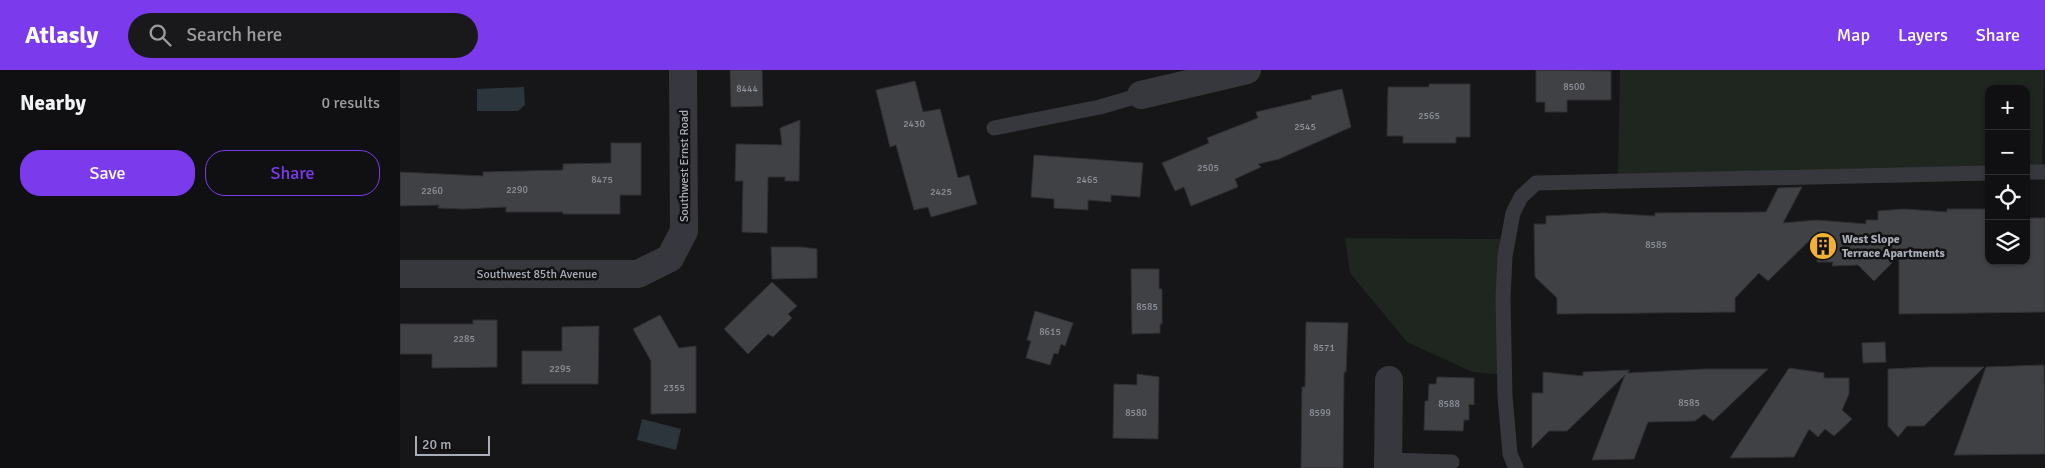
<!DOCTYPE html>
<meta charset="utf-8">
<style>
body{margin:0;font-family:Signika,sans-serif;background:#19191b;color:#f1f3f6}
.controls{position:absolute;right:15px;top:15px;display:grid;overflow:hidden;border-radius:10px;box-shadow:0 1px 4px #0004}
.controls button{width:45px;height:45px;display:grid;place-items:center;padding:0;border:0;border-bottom:1px solid #303032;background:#101012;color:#f1f3f6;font:25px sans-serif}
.scale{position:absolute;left:15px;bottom:12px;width:75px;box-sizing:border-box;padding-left:5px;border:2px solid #a8adb8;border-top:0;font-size:14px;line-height:18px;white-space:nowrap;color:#a8adb8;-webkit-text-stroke:4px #111113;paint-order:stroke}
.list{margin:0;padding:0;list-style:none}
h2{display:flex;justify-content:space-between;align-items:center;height:65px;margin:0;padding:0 20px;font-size:21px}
h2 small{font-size:16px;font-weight:400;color:#9c9d9f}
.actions{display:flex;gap:10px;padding:15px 20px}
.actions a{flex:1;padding:11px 0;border:1px solid #7c3aed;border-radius:20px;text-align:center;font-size:18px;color:#7c3aed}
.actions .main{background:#7c3aed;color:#fff}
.icon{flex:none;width:28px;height:28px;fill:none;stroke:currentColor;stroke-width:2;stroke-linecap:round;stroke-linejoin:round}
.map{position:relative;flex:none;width:1645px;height:398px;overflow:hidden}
header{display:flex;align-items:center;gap:30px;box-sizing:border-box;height:70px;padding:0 25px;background:#7c3aed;color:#fff}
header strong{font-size:24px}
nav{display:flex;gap:28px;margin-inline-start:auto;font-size:18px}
.search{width:350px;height:45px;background:#19191b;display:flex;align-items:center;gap:12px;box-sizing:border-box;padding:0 18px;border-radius:28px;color:#9c9d9f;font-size:19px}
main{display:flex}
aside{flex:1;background:#101012}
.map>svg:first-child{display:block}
</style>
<header>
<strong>Atlasly</strong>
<div class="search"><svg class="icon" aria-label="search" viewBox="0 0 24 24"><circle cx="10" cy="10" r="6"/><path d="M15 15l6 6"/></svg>Search here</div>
<nav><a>Map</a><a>Layers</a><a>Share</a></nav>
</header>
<main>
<aside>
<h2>Nearby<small>0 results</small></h2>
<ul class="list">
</ul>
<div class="actions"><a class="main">Save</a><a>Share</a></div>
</aside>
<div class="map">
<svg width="1645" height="398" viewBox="0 0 1645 398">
<rect width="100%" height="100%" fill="#161618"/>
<path fill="#1e261f" d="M 1220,0 L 1644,0 L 1642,99 L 1626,99 L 1626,19 L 1589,19 L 1589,100 L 1218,104 Z
M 945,168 L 1110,169 L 1106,305 L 1072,302 L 1007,272 L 950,203 Z"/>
<path fill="#2c353c" d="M 124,17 L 125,35 L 118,41 L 77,41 L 77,19 Z
M 242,349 L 281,359 L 276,380 L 237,370 Z"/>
<path fill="#404145" stroke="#303034" d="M 330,0 L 362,0 L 363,36 L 331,37 Z
M 1136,0 L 1211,1 L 1211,30 L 1167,30 L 1167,42 L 1145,42 L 1145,32 L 1136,32 Z
M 515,11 L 523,42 L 540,39 L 558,108 L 569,105 L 577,134 L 531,147 L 528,137 L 514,140 L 496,75 L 490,77 L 476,20 Z
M 1029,14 L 1070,14 L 1070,67 L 1056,67 L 1056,73 L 1003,73 L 1003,66 L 987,66 L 988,17 L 1029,17 Z
M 942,19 L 951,57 L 879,89 L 858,94 L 861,97 L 835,109 L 838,117 L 791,136 L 784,117 L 775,121 L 762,93 L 809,73 L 807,68 L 858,48 L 856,42 L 912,29 L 911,26 Z
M 400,50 L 399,111 L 385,111 L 385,107 L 368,107 L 367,163 L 342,162 L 343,111 L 335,111 L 336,74 L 382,75 L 380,58 Z
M 211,73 L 241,73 L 241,125 L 220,125 L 220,144 L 163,144 L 163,142 L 106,142 L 106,137 L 63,139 L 38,138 L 39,135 L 0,136 L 0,102 L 83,106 L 83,102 L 163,100 L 163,94 L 211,93 Z
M 634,85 L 743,93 L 740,127 L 711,125 L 711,132 L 688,130 L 688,140 L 654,138 L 654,129 L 631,127 Z
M 1402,117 L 1383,153 L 1417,150 L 1466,154 L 1466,150 L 1478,150 L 1478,141 L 1504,139 L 1547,142 L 1547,139 L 1589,139 L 1589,191 L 1626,191 L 1626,148 L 1645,148 L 1645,242 L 1499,244 L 1499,186 L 1474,211 L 1458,195 L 1432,196 L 1433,192 L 1417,192 L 1417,163 L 1368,211 L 1359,203 L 1335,228 L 1335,242 L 1157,244 L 1157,228 L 1135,207 L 1134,154 L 1146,154 L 1146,146 L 1203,143 L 1255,146 L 1255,143 L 1366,142 L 1378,118 Z
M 371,177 L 401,177 L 417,179 L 417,208 L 372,209 Z
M 731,199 L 759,199 L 759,219 L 762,219 L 762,254 L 760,254 L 760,263 L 732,264 Z
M 372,212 L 397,236 L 388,244 L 392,248 L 373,267 L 368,264 L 348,284 L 324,259 Z
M 635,241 L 673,253 L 665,276 L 661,274 L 658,284 L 654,283 L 650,295 L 626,288 L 631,271 L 627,270 Z
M 260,245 L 279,278 L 296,276 L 296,343 L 251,344 L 251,291 L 233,259 Z
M 73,250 L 97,250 L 97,297 L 32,298 L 32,284 L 0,284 L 0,254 L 73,254 Z
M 906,252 L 948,253 L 946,302 L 944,302 L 943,398 L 901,398 L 902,317 L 905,317 Z
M 199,256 L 198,314 L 122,314 L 122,281 L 162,281 L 162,257 Z
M 1485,272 L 1486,292 L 1463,293 L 1462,273 Z
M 1644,295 L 1645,384 L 1554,385 L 1586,297 Z
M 1530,297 L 1584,297 L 1524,356 L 1507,356 L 1498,367 L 1488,356 L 1488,299 Z
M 1389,298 L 1424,303 L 1424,308 L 1449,308 L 1449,324 L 1442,340 L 1452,349 L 1434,366 L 1425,359 L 1418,367 L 1409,359 L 1394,387 L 1330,388 Z
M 1306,299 L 1368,299 L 1313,351 L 1304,344 L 1295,351 L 1248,352 L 1234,389 L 1192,390 L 1225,305 L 1167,361 L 1149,361 L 1132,378 L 1132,323 L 1143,323 L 1143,302 L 1183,306 L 1183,302 L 1230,300 L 1227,303 Z
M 737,304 L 759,307 L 758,369 L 713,368 L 714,314 L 737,315 Z
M 1037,307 L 1074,308 L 1074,335 L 1069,334 L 1069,350 L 1064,350 L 1063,361 L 1024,360 L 1025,331 L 1028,331 L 1029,314 L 1036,314 Z"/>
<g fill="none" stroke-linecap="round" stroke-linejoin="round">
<path stroke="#37383d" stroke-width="15" d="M 594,58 L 700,37 L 741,25
M 1626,102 L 1645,102
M 988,390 L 1052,392
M 1116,398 L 1110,384 L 1105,326 L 1103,228 L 1105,186 L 1113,143 L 1121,127 L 1136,113 L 1589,103"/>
<path stroke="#37383d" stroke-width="28" d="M 741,25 L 847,0
M 0,204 L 238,204 L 270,188 L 284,161 L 283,0
M 988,398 L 989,310"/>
</g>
<defs>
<symbol id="building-disc" viewBox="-11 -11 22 22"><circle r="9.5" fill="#f2b134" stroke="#111113"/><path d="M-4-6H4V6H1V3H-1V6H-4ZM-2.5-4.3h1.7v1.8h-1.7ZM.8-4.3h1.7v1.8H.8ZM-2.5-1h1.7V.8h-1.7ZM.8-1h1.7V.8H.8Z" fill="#111"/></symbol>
</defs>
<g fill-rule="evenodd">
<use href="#building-disc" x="1407" y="160" width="32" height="32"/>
</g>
<g text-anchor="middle" stroke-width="5" stroke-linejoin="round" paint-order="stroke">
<g font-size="10" fill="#8e929b">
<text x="1174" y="20">8500</text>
<text x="347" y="22">8444</text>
<text x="1029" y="49">2565</text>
<text x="514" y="57">2430</text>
<text x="905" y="60">2545</text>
<text x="808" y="101">2505</text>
<text x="202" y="113">8475</text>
<text x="687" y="113">2465</text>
<text x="117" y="123">2290</text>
<text x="32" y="124">2260</text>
<text x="541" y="125">2425</text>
<text x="1256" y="178">8585</text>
<text x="747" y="240">8585</text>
<text x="650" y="265">8615</text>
<text x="64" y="272">2285</text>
<text x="924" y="281">8571</text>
<text x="160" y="302">2295</text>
<text x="274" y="321">2355</text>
<text x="1289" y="336">8585</text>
<text x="1049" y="337">8588</text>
<text x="736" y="346">8580</text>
<text x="920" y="346">8599</text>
</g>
<g font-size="12" fill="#a8adb8" stroke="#111113">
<text transform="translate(284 96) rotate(-90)" y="4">Southwest Ernst Road</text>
<text x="137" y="208">Southwest 85th Avenue</text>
</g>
<g font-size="12" font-weight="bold" fill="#a8adb8" stroke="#111113" text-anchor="start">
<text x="1442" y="173">West Slope<tspan x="1442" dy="14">Terrace Apartments</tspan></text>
</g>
</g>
</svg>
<div class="controls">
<button>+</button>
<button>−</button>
<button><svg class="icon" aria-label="locate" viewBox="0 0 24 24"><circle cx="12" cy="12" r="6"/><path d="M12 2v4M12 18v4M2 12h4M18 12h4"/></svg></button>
<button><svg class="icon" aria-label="layers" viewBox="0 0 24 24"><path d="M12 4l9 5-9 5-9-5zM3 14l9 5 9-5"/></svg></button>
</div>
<div class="scale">20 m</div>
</div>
</main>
